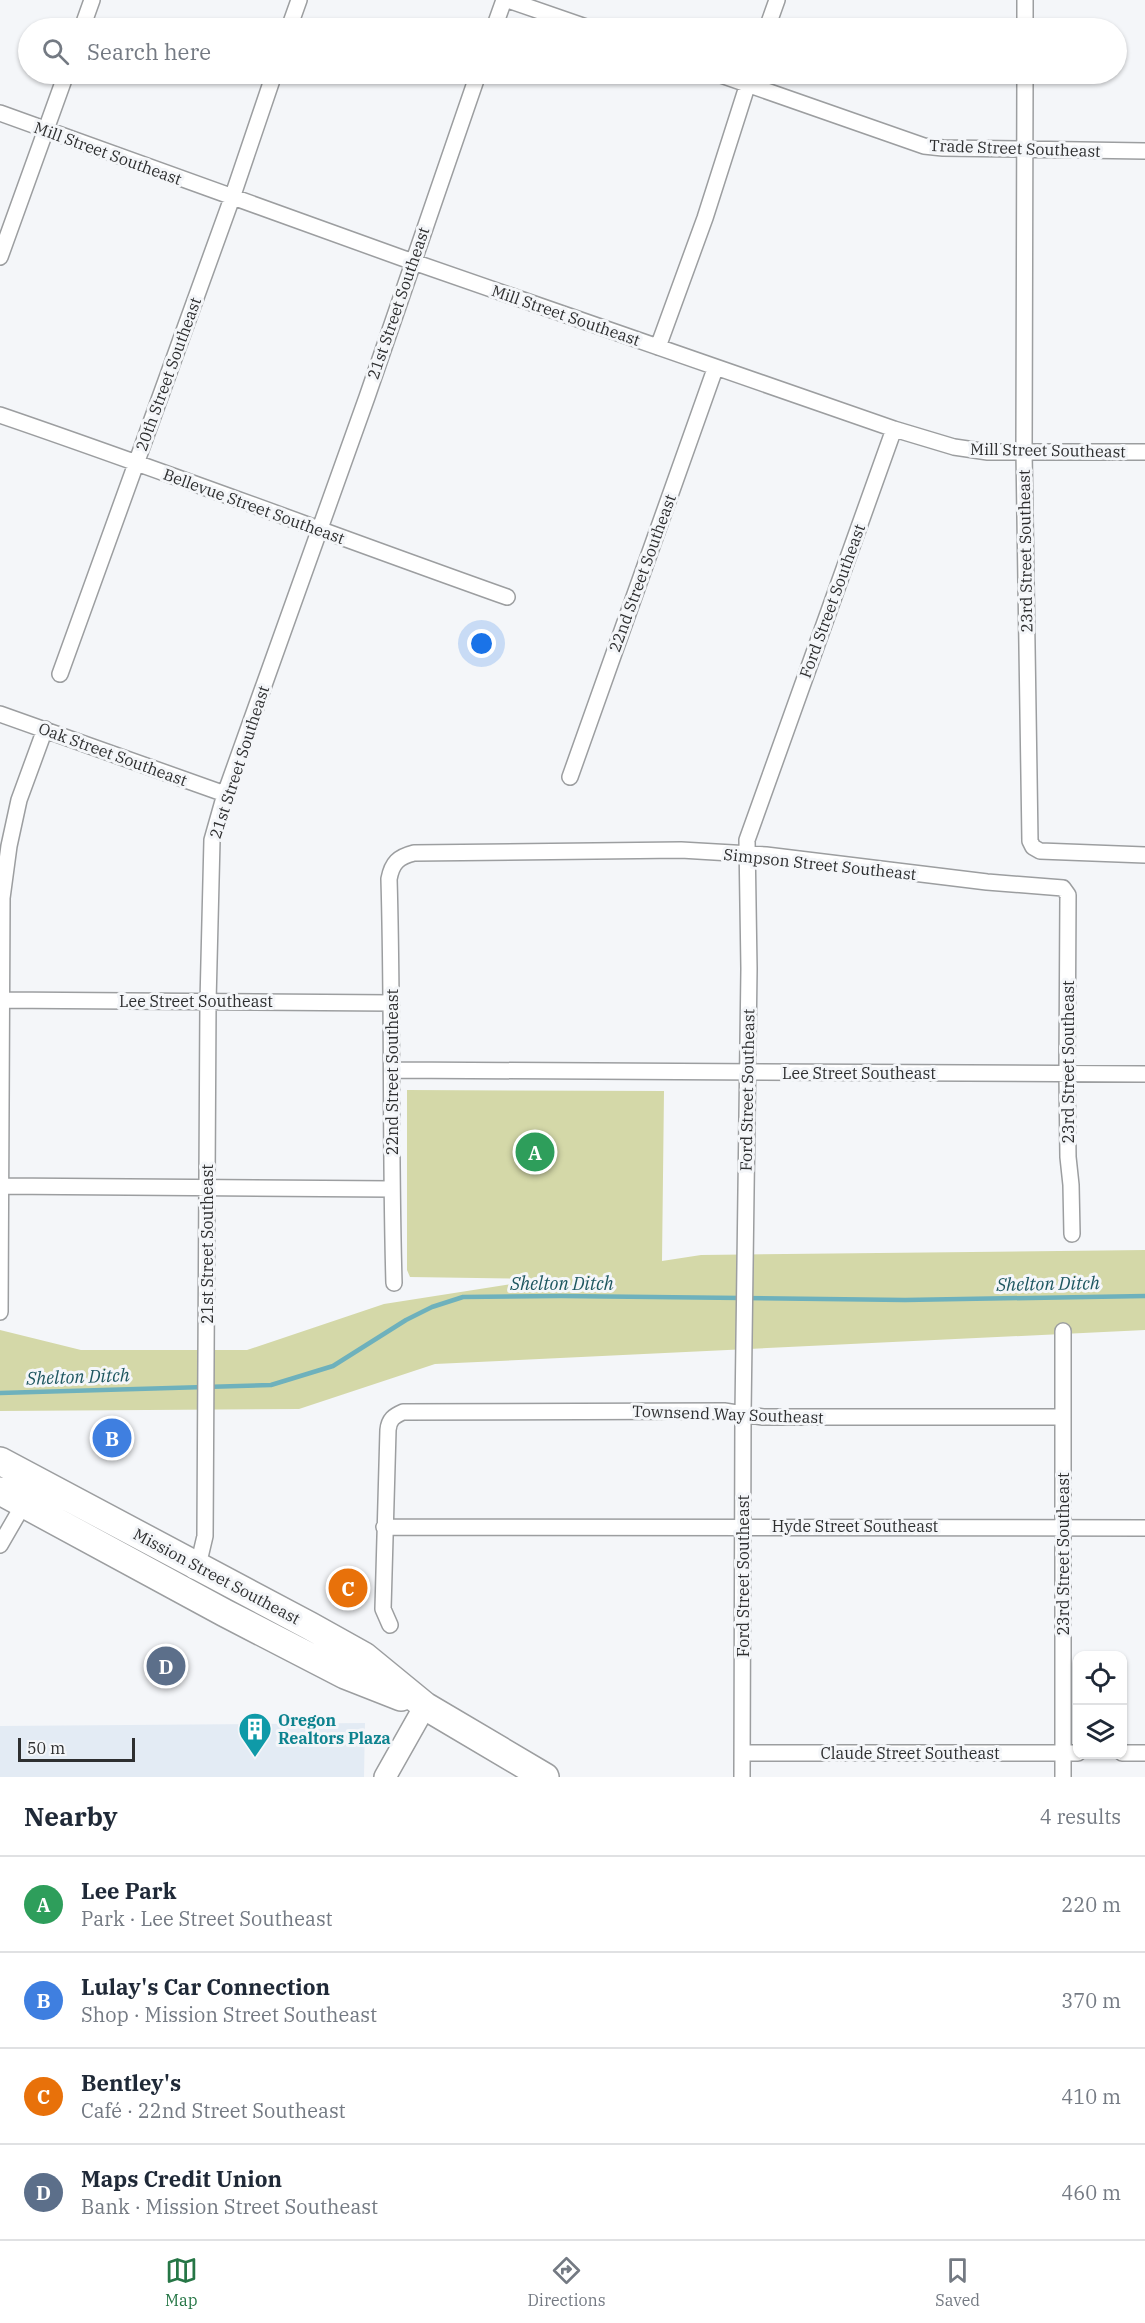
<!DOCTYPE html>
<meta charset="utf-8">
<style>
body{margin:0;font-family:"IBM Plex Serif",serif;background:#f6f6f7;color:#1f2937}
.controls{position:absolute;right:18px;bottom:18px;display:grid;overflow:hidden;border-radius:12px;box-shadow:0 2px 4px #0004}
.controls button{width:54px;height:54px;display:grid;place-items:center;padding:0;border:0;border-bottom:2px solid #e0e1e3;background:#fff;color:#1f2937;font:30px sans-serif}
.scale{position:absolute;left:18px;bottom:15px;width:117px;box-sizing:border-box;padding-left:6px;border:3px solid #2e2f30;border-top:0;font-size:16px;line-height:21px;white-space:nowrap;color:#2e2f30;-webkit-text-stroke:4px #f4f6f9;paint-order:stroke}
.you{position:absolute;left:482px;top:644px;width:21px;height:21px;margin:-15px;border:4px solid #fff;border-radius:50%;background:#1a73e8;box-shadow:0 0 0 9px #1a73e833}
.badge{display:grid;place-items:center;width:39px;height:39px;border-radius:50%;background:#267646;color:#fff;font-size:20px;font-weight:700}
.pin{position:absolute;translate:-50% -50%;border:3px solid #fff;box-shadow:0 2px 6px #0006}
.list{margin:0;padding:0;list-style:none}
h2{display:flex;justify-content:space-between;align-items:center;height:78px;margin:0;padding:0 24px;font-size:26px}
h2 small{font-size:20px;font-weight:400;color:#747a83}
.list li{display:grid;grid-template-columns:39px 1fr auto;gap:18px;align-items:center;box-sizing:border-box;height:96px;padding:0 24px;border-top:2px solid #e0e1e3}
.list b{display:block;font-size:22px;white-space:nowrap}
.list p{margin:0;font-size:20px;white-space:nowrap;color:#747a83}
.list em{font-size:20px;font-style:normal;color:#747a83}
.icon{flex:none;width:33px;height:33px;fill:none;stroke:currentColor;stroke-width:2;stroke-linecap:round;stroke-linejoin:round}
.map{position:relative;flex:none;width:1145px;height:1777px;overflow:hidden}
.search{position:absolute;background:#fff;box-shadow:0 2px 4px #0004;left:18px;right:18px;top:18px;height:66px;display:flex;align-items:center;gap:15px;box-sizing:border-box;padding:0 21px;border-radius:33px;color:#747a83;font-size:22px}
.sheet{height:462px;background:#fff}
nav{display:flex;justify-content:space-around;align-items:center;box-sizing:border-box;height:84px;border-top:2px solid #e0e1e3;background:#fff;font-size:16px;color:#747a83}
nav a{display:grid;justify-items:center;gap:3px}
nav .on{color:#267646}
.map>svg:first-child{display:block}
</style>
<div class="map">
<svg width="1145" height="1777" viewBox="0 0 1145 1777">
<rect width="100%" height="100%" fill="#f4f6f9"/>
<path fill="#e3ebf4" d="M 365,1723 L 364,1777 L 0,1777 L 0,1726 Z"/>
<path fill="#d4d8a8" d="M 407,1090 L 664,1091 L 662,1261 L 701,1255 L 1145,1250 L 1145,1330 L 435,1364 L 299,1409 L 0,1411 L 0,1330 L 81,1350 L 247,1350 L 384,1304 L 544,1279 L 410,1277 L 407,1270 Z"/>
<g fill="none" stroke-linecap="round" stroke-linejoin="round">
<path stroke="#6eb1bc" stroke-width="4.5" d="M 0,1393 L 271,1385 L 333,1366 L 406,1320 L 432,1307 L 463,1297 L 561,1296 L 905,1300 L 1145,1296"/>
<defs>
<path id="street" d="M 508,0 L 589,28
M 82,28 L 92,0
M 289,28 L 299,0
M 494,28 L 504,0
M 767,28 L 777,0
M 1025,28 L 1025,0
M 718,74 L 924,146 L 943,148 L 1145,151
M 1025,74 L 1024,452 L 1030,841 L 1033,847 L 1040,851 L 1145,855
M 0,113 L 402,258 L 894,429 L 954,447 L 988,452 L 1145,452
M 0,257 L 66,74
M 658,347 L 705,218 L 751,74
M 0,415 C 170,473 338,537 507,597
M 60,674 L 232,198 L 274,74
M 0,714 L 225,794
M 570,777 L 715,369
M 0,1000 L 392,1003
M 392,1070 L 1145,1074
M 0,1186 L 391,1189
M 394,1283 C 390,1149 393,1014 389,879 C 392,863 398,857 414,853 L 681,850 L 766,855 L 987,882 L 1063,888 L 1068,895 L 1067,1074 L 1068,1157 L 1071,1185 L 1072,1234
M 0,1312 L 2,898 L 9,846 L 19,800 L 45,729
M 384,1527 L 1145,1528
M 0,1545 L 26,1500
M 193,1571 L 201,1553 L 205,1536 L 208,1002 L 212,840 L 225,794 L 367,397 L 478,74
M 390,1625 L 383,1609 L 388,1430 C 389,1419 394,1416 403,1412 L 724,1411 L 763,1417 L 1063,1417
M 743,1753 L 1078,1753
M 1122,1753 L 1145,1753
M 742,1777 L 743,1414 L 749,969 L 747,840 L 894,429
M 1063,1777 L 1063,1331"/>
<path id="secondary" d="M 385,1777 L 425,1706"/>
<path id="highway" d="M 0,1461 L 310,1626 L 364,1656 L 425,1706 L 545,1777
M 0,1491 L 225,1613 L 345,1675 L 401,1697"/>
</defs>
<use href="#street" stroke="#9c9ea0" stroke-width="18"/>
<use href="#secondary" stroke="#9c9ea0" stroke-width="24"/>
<use href="#highway" stroke="#9c9ea0" stroke-width="30"/>
<use href="#street" stroke="#fff" stroke-width="15"/>
<use href="#secondary" stroke="#fff" stroke-width="21"/>
<use href="#highway" stroke="#fff" stroke-width="27"/>
</g>
<defs>
<symbol id="building-pin" viewBox="-11 -11 22 30"><path d="M0 17L-7.5 6A9.5 9.5 0 1 1 7.5 6Z" fill="#0f9aa8" stroke="#f4f6f9"/><path d="M-4-6H4V6H1V3H-1V6H-4ZM-2.5-4.3h1.7v1.8h-1.7ZM.8-4.3h1.7v1.8H.8ZM-2.5-1h1.7V.8h-1.7ZM.8-1h1.7V.8H.8Z" fill="#fff"/></symbol>
</defs>
<g fill-rule="evenodd">
<use href="#building-pin" x="236" y="1710" width="38" height="52"/>
</g>
<g text-anchor="middle" stroke-width="6" stroke-linejoin="round" paint-order="stroke">
<g font-size="16" fill="#2e2f30" stroke="#f4f6f9">
<text transform="translate(1015 148) rotate(2)" y="6">Trade Street Southeast</text>
<text transform="translate(108 153) rotate(20)" y="6">Mill Street Southeast</text>
<text transform="translate(398 303) rotate(-71)" y="6">21st Street Southeast</text>
<text transform="translate(566 315) rotate(19)" y="6">Mill Street Southeast</text>
<text transform="translate(168 374) rotate(-70)" y="6">20th Street Southeast</text>
<text transform="translate(1048 450) rotate(1)" y="6">Mill Street Southeast</text>
<text transform="translate(254 506) rotate(20)" y="6">Bellevue Street Southeast</text>
<text transform="translate(1025 551) rotate(-91)" y="6">23rd Street Southeast</text>
<text transform="translate(642 573) rotate(-70)" y="6">22nd Street Southeast</text>
<text transform="translate(832 601) rotate(-70)" y="6">Ford Street Southeast</text>
<text transform="translate(113 754) rotate(20)" y="6">Oak Street Southeast</text>
<text transform="translate(239 762) rotate(-72)" y="6">21st Street Southeast</text>
<text transform="translate(820 864) rotate(6)" y="6">Simpson Street Southeast</text>
<text x="196" y="1007">Lee Street Southeast</text>
<text transform="translate(1068 1062) rotate(-90)" y="6">23rd Street Southeast</text>
<text transform="translate(392 1072) rotate(-90)" y="6">22nd Street Southeast</text>
<text x="859" y="1079">Lee Street Southeast</text>
<text transform="translate(747 1090) rotate(-89)" y="6">Ford Street Southeast</text>
<text transform="translate(207 1244) rotate(-90)" y="6">21st Street Southeast</text>
<text transform="translate(728 1414) rotate(2)" y="6">Townsend Way Southeast</text>
<text x="855" y="1532">Hyde Street Southeast</text>
<text transform="translate(1063 1554) rotate(-90)" y="6">23rd Street Southeast</text>
<text transform="translate(217 1576) rotate(28)" y="6">Mission Street Southeast</text>
<text transform="translate(743 1576) rotate(-90)" y="6">Ford Street Southeast</text>
<text x="910" y="1759">Claude Street Southeast</text>
</g>
<g font-size="16" font-weight="bold" fill="#0d838f" stroke="#f4f6f9" text-anchor="start">
<text x="278" y="1726">Oregon<tspan x="278" dy="18">Realtors Plaza</tspan></text>
</g>
<g font-size="18" font-style="italic" fill="#1d565f" stroke="#f4f6f9">
<text x="562" y="1290">Shelton Ditch</text>
<text transform="translate(1048 1284) rotate(-1)" y="6">Shelton Ditch</text>
<text transform="translate(78 1377) rotate(-2)" y="6">Shelton Ditch</text>
</g>
</g>
</svg>
<div class="controls">
<button><svg class="icon" aria-label="locate" viewBox="0 0 24 24"><circle cx="12" cy="12" r="6"/><path d="M12 2v4M12 18v4M2 12h4M18 12h4"/></svg></button>
<button><svg class="icon" aria-label="layers" viewBox="0 0 24 24"><path d="M12 4l9 5-9 5-9-5zM3 14l9 5 9-5"/></svg></button>
</div>
<div class="scale">50 m</div>
<div class="you"></div>
<div class="pin badge" style="left:535px;top:1152px;background:#2e9e5b">A</div>
<div class="pin badge" style="left:112px;top:1438px;background:#3f7fe0">B</div>
<div class="pin badge" style="left:348px;top:1588px;background:#e8710a">C</div>
<div class="pin badge" style="left:166px;top:1666px;background:#5c6f8a">D</div>
<div class="search"><svg class="icon" aria-label="search" viewBox="0 0 24 24"><circle cx="10" cy="10" r="6"/><path d="M15 15l6 6"/></svg>Search here</div>
</div>
<section class="sheet">
<h2>Nearby<small>4 results</small></h2>
<ul class="list">
<li><span class="badge" style="background:#2e9e5b">A</span><div><b>Lee Park</b><p>Park · Lee Street Southeast</p></div><em>220 m</em></li>
<li><span class="badge" style="background:#3f7fe0">B</span><div><b>Lulay's Car Connection</b><p>Shop · Mission Street Southeast</p></div><em>370 m</em></li>
<li><span class="badge" style="background:#e8710a">C</span><div><b>Bentley's</b><p>Café · 22nd Street Southeast</p></div><em>410 m</em></li>
<li><span class="badge" style="background:#5c6f8a">D</span><div><b>Maps Credit Union</b><p>Bank · Mission Street Southeast</p></div><em>460 m</em></li>
</ul>
</section>
<nav>
<a class="on"><svg class="icon" aria-label="map" viewBox="0 0 24 24"><path d="M3 6l6-2 6 2 6-2v14l-6 2-6-2-6 2zM9 4v14M15 6v14"/></svg>Map</a>
<a><svg class="icon" aria-label="directions" viewBox="0 0 24 24"><path d="M12 3l9 9-9 9-9-9zM9 14v-3h6M13 9l2 2-2 2"/></svg>Directions</a>
<a><svg class="icon" aria-label="saved" viewBox="0 0 24 24"><path d="M7 4h10v16l-5-4-5 4z"/></svg>Saved</a>
</nav>
